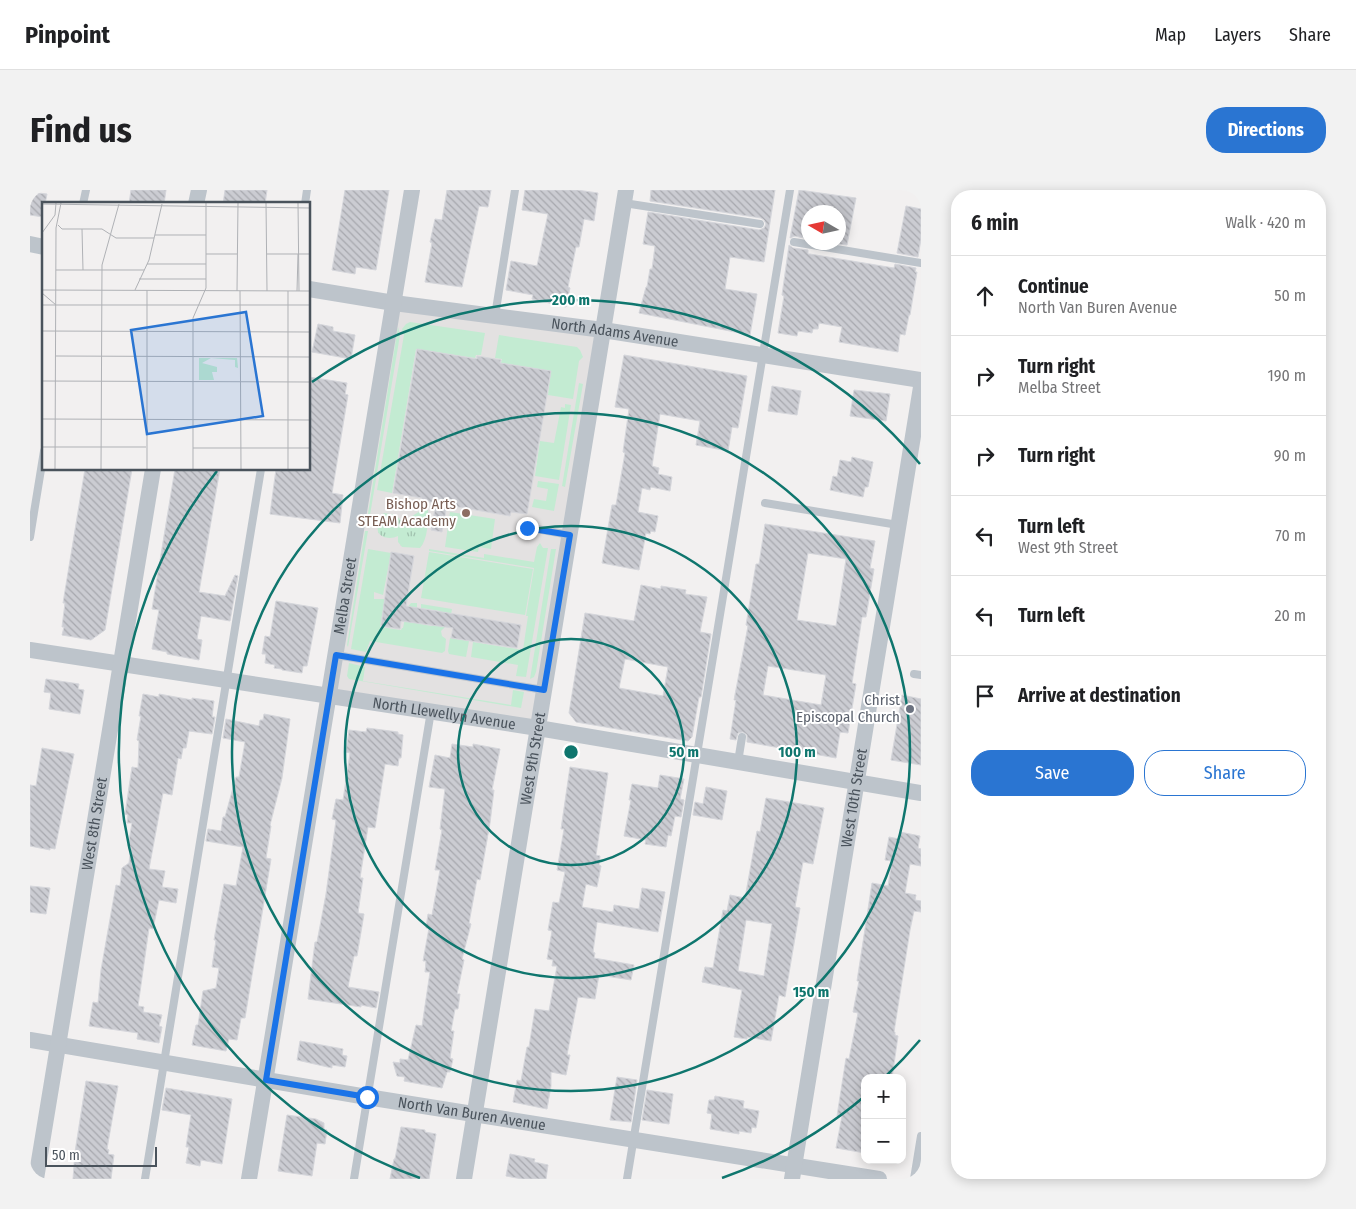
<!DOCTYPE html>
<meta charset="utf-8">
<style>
body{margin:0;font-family:"Fira Sans Condensed",sans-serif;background:#f2f2f2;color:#202124}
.controls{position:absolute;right:15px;bottom:15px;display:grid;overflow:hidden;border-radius:10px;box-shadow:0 2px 12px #0003}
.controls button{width:45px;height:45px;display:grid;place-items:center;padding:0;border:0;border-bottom:1px solid #e0e0e0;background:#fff;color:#202124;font:25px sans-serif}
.compass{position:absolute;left:771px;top:15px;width:45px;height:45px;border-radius:50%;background:#fff;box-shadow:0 2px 12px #0003;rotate:279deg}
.scale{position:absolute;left:15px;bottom:12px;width:112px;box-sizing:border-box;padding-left:5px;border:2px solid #4a535c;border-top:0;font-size:14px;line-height:18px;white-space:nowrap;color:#4a535c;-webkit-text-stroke:4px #fff;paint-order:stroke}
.stop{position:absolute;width:15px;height:15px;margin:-11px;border:4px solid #1a73e8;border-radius:50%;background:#fff}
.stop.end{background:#1a73e8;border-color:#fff;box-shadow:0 1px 5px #0008}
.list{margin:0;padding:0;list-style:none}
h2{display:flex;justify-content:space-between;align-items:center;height:65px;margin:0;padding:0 20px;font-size:21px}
h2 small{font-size:16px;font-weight:400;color:#757577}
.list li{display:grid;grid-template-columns:32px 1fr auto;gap:15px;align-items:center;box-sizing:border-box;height:80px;padding:0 20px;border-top:1px solid #e0e0e0}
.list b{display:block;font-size:19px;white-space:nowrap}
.list p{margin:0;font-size:16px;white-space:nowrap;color:#757577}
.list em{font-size:16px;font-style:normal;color:#757577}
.actions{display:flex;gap:10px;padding:15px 20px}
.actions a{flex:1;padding:11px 0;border:1px solid #2a75d2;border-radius:20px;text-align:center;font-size:18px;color:#2a75d2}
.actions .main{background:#2a75d2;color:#fff}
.icon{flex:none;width:28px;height:28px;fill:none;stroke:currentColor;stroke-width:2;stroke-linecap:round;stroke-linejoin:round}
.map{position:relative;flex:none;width:891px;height:989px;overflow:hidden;border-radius:20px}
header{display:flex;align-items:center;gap:30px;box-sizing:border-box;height:70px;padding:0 25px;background:#fff;border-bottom:1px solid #e0e0e0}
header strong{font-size:24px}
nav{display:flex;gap:28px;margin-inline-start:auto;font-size:18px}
.intro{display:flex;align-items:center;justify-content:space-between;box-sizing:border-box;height:120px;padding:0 30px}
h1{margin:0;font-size:35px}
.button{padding:12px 22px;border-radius:20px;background:#2a75d2;color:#fff;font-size:18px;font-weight:700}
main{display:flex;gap:30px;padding:0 30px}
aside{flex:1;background:#fff;border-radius:20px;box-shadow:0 2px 12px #0003}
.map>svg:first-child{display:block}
</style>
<header>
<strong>Pinpoint</strong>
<nav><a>Map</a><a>Layers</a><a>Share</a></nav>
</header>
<div class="intro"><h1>Find us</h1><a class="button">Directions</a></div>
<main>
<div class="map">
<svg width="891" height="989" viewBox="0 0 891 989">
<defs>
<pattern id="park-tufts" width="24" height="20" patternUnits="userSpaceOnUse" patternTransform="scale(1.25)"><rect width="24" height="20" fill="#c3ebd2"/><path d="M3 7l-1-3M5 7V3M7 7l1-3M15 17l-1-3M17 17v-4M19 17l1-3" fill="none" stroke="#a0c1ae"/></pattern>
<pattern id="building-back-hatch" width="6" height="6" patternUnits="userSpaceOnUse" patternTransform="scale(1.25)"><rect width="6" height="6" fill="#cbccd2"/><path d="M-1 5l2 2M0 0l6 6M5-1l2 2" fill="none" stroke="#a7a8ae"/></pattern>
</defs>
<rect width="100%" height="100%" fill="#f2f0f0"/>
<path fill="#e3e1e1" d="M 364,113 L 573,140 L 508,538 L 300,506 Z"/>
<path fill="#c3ebd2" d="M 380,132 L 455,143 L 451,165 L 446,165 L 445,168 L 386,159 L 362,303 L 347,300 L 374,145 L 372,139 L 376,134 Z
M 368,137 L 370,145 L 338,337 L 336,336 Z
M 469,145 L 547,157 L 550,160 L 553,167 L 549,171 L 543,209 L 518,205 L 521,181 L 471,173 L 472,169 L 465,168 Z
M 549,193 L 553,194 L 535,297 L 532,296 Z
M 535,214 L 541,215 L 529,290 L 505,286 L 510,251 L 524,253 L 531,217 L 535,218 Z
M 508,291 L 529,294 L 524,321 L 502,317 L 504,309 L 516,311 L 518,299 L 507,297 Z
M 420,322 L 465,329 L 461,359 L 449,357 L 448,362 L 415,357 Z
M 335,341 L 338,341 L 318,457 L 317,455 Z
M 510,353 L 513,358 L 518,358 L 496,487 L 486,486 L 488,475 L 441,467 L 443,452 L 493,460 L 498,426 L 496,426 L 504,378 L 399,361 L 399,359 L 454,368 L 454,364 L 504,372 L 507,357 Z
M 338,359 L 361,363 L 353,405 L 344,402 L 344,409 L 355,409 L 350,437 L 371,440 L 372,438 L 373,438 L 377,418 L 381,413 L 387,413 L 387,418 L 391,418 L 391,414 L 422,419 L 419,436 L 417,436 L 410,421 L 392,418 L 390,434 L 402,436 L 404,426 L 410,427 L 415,437 L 411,441 L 412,446 L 416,449 L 415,461 L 412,463 L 340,451 L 336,462 L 321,459 Z
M 521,359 L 526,359 L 506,482 L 504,487 L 500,489 Z
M 399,362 L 503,379 L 495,425 L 391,408 Z
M 420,448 L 439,451 L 436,467 L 419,464 L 418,461 Z
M 319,473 L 335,477 L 333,491 L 481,515 L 483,500 L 494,502 L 491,518 L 319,489 L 317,486 Z"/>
<path fill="url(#park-tufts)" d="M 394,319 L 398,320 C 398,331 398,349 390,358 L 372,357 L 368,352 L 368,346 C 362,349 352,349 348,342 C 347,333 347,329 354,323 L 366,325 L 373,333 C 380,327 385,324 394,319 Z"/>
<path fill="url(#building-back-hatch)" stroke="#d5d6db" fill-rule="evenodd" d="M 101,0 L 136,0 L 134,14 L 99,14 Z
M 195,0 L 237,0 L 235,14 L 193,14 Z
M 315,0 L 359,0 L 346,80 L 326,77 L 325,84 L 302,80 Z
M 417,0 L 461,0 L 458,17 L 449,16 L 432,97 L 395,92 L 402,53 L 400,52 L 405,29 L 412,30 Z
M 495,0 L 547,0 L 568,3 L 564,31 L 554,29 L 549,57 L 546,57 L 538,97 L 540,98 L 536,117 L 502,109 L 503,105 L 476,100 L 481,71 L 507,76 L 518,24 L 492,20 Z
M 621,0 L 745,0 L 734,72 L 700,67 L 695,99 L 727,104 L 720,145 L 609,123 L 616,97 L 617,97 L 620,79 L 622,79 L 625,56 L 613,54 L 618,22 L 729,40 L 734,38 L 736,34 L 734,30 L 731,28 L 620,11 Z
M 769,0 L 826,8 L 817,55 L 808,54 L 808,22 L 778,22 L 778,49 L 765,46 L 760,48 Z
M 0,2 L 17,4 L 15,14 L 14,14 L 13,27 L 0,25 Z
M 876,16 L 891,19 L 891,49 L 888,67 L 867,63 Z
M 759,55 L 763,58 L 778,60 L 778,64 L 780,64 L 864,78 L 865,74 L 886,78 L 885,82 L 887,82 L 880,125 L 879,125 L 875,145 L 870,144 L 868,162 L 809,152 L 812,137 L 789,133 L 788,139 L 783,139 L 782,143 L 768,141 L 767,146 L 748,143 L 754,106 L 752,105 Z
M 288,134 L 303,137 L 303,141 L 325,145 L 321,169 L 282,162 Z
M 387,159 L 447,169 L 447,166 L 471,170 L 470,173 L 521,181 L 497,324 L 481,322 L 480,326 L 417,315 L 412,342 L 401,340 L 406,313 L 392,311 L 392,308 L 363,303 Z
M 594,165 L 717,186 L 708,238 L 702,237 L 698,261 L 666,255 L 670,231 L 630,224 L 622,276 L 629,278 L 628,284 L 642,287 L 640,301 L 621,297 L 620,300 L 612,298 L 608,322 L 628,326 L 625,342 L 621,341 L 620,344 L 616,343 L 609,380 L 572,373 L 582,315 L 586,315 L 595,263 L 593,262 L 599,219 L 585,217 Z
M 279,187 L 317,193 L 315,204 L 318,205 L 314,229 L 302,303 L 313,305 L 310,333 L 240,324 L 246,279 L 279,279 Z
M 742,196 L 771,201 L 767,225 L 738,221 Z
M 824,200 L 860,204 L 856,231 L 820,226 Z
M 822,267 L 843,272 L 838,297 L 835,297 L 833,307 L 800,300 L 803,286 L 807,287 L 810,270 L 821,272 Z
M 55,279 L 102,279 L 75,440 L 61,450 L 32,445 L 34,437 L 32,437 L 35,413 L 33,413 Z
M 145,279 L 190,279 L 169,402 L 195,406 L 205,385 L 208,386 L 200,431 L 171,426 L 167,449 L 172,450 L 169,470 L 137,464 L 137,462 L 122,459 L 129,420 L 122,419 Z
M 735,334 L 845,351 L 840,378 L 844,379 L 836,427 L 832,427 L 822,493 L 826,494 L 818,543 L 810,542 L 806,568 L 717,552 L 717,545 L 713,542 L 708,543 L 706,550 L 700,549 L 706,510 L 704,510 L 718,436 L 716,435 L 726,374 L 729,374 ZM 778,363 L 816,369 L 806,436 L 767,430 ZM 738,476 L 796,485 L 791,515 L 733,505 Z
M 361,362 L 384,366 L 376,416 L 491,435 L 487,458 L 421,448 L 423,438 L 371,431 L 370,439 L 351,436 Z
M 611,395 L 631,399 L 631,396 L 656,400 L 655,404 L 677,407 L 670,442 L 681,444 L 671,507 L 669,507 L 662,547 L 658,551 L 546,532 L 539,523 L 555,423 L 604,431 ZM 595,469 L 638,477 L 633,506 L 589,498 Z
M 246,411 L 288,418 L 277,476 L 273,476 L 272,483 L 252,480 L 252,479 L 244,478 L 245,475 L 235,473 L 236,464 L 232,464 L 235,446 L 240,447 Z
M 16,489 L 49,494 L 48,499 L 54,500 L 50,524 L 19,519 L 21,503 L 14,502 Z
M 113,504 L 129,507 L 129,504 L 162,510 L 162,508 L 184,511 L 182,527 L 185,527 L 182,544 L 159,541 L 156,558 L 153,558 L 151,569 L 148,568 L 142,605 L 133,603 L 119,679 L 135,681 L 132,697 L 148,699 L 146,713 L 129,710 L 123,739 L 119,738 L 108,816 L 114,817 L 113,822 L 132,825 L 129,836 L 132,837 L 129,853 L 107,849 L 108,843 L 59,836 L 63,812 L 68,813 L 71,780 L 86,695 L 90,696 L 92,678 L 99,673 L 101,657 L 98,656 L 102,633 L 97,633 L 98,625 L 95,624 L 102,577 L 108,578 L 109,551 L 107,550 L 111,526 L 109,526 Z
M 872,505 L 891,509 L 891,575 L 861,570 Z
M 234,524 L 260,529 L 252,588 L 240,635 L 241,636 L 236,668 L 241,669 L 215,828 L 211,828 L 207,850 L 199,849 L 196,861 L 162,855 L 166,835 L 168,835 L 173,801 L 186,798 L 189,778 L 182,777 L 186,750 L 184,750 L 194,694 L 206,696 L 213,657 L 176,651 L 178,639 L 191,641 L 193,627 L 195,627 L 206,587 L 209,587 L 215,552 L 193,548 L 196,529 L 229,536 L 230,530 L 233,530 Z
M 337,538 L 368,542 L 368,544 L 373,545 L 371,568 L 369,568 L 368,576 L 355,574 L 345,638 L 338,637 L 330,688 L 333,688 L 328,723 L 334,724 L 327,766 L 324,766 L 318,797 L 349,802 L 346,818 L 331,815 L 331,817 L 278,809 L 285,752 L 287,752 L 296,704 L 306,630 L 302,629 L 306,609 L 313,610 L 320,563 L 316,562 L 319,540 L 336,542 Z
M 422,554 L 443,557 L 443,554 L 470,559 L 462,600 L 464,600 L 460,633 L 450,690 L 447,689 L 439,733 L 441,734 L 432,769 L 434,770 L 427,804 L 430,804 L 428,819 L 425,819 L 421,841 L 424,841 L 420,868 L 423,869 L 420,882 L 417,882 L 412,898 L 374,891 L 375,887 L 367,886 L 363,872 L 370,873 L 370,869 L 378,870 L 386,835 L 392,836 L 400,782 L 395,782 L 396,771 L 393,771 L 399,738 L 396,738 L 398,724 L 402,725 L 410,680 L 405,680 L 412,640 L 410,639 L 415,599 L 399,597 L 405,565 L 420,568 Z
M 12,558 L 44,564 L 25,659 L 20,658 L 20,660 L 0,656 L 0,595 L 6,596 Z
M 540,577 L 578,583 L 566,665 L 570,666 L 569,675 L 571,676 L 567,697 L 556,694 L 552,717 L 583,722 L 584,715 L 609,719 L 612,698 L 635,702 L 628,742 L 567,732 L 563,762 L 565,763 L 564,768 L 604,775 L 601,790 L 569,785 L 565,809 L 548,807 L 537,865 L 540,865 L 536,885 L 521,882 L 521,896 L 517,919 L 483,912 L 487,890 L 491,891 L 497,857 L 499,857 L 505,819 L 519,821 L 527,776 L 522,776 L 523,770 L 517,769 L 522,741 L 518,740 L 523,712 L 529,713 L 535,682 L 527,680 L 534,639 L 531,639 Z
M 630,585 L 654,589 L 650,609 L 654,610 L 651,627 L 645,626 L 641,646 L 638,645 L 636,657 L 615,654 L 616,650 L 594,646 L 601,610 L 599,610 L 602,594 L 628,598 Z
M 676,597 L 697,601 L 692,630 L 663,625 L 665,612 L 673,614 Z
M 736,608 L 794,618 L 783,674 L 773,672 L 765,717 L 770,718 L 755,807 L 749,805 L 741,851 L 717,847 L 717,849 L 704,847 L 712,800 L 672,792 L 675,777 L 683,778 L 693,720 L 697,721 L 700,705 L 715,708 L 727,641 L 730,642 ZM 716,730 L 742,734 L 734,786 L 708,781 Z
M 870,642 L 890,646 L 888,658 L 891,659 L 891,676 L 880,674 L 875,703 L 886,705 L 885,710 L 891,711 L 891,722 L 884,721 L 880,740 L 864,842 L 865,842 L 865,845 L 868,846 L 862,888 L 835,888 L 835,963 L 806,958 L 812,926 L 807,926 L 816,868 L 819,869 L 828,823 L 823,822 L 829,791 L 827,791 L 842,693 L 858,696 L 862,671 L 855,670 L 859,647 L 869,649 Z
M 0,696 L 20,698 L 16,724 L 0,722 Z
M 270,851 L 313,859 L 312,865 L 317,866 L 315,877 L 302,875 L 302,878 L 267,870 Z
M 587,887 L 607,890 L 601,932 L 580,930 Z
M 56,891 L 88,896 L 77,959 L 79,960 L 78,964 L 84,965 L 81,989 L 43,989 L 45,962 Z
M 136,898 L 202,909 L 192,974 L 171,970 L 170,976 L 156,973 L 159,957 L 156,957 L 161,925 L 132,920 Z
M 617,900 L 643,904 L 639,934 L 612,930 Z
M 685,906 L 714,911 L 713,918 L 729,921 L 726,938 L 722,937 L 721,943 L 709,941 L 709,944 L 680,939 L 682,924 L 677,923 L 679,910 L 684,910 Z
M 257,925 L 286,929 L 294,933 L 294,939 L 297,940 L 295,954 L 287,953 L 282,986 L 248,981 Z
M 371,937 L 395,940 L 395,942 L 406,944 L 399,989 L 360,989 L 364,969 L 365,969 Z
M 480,964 L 505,969 L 504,972 L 518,975 L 516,989 L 492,989 L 476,986 Z"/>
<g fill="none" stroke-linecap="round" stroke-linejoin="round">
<path stroke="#bdc4cb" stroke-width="8" d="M 594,13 L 730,34
M 53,14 L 56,0
M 275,14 L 277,0
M 764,52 L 891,73
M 465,126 L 485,0
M 735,313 L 868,335
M 490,336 L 540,345
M 0,347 L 14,261
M 306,465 L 514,500
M 884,484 L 891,485
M 708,572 L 712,547
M 115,989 L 231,279
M 324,989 L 401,521
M 597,989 L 760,0
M 884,989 L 891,946"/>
<g stroke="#bdc4cb" stroke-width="16">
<path d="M 166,14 L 169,0"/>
<path d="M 0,54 L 14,57"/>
<path id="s1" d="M 279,99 L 364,113 L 573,140 L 891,190"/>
<path id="s2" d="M 0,460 L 508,538 L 891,603"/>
<path id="s3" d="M 0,850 L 337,907 L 849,989"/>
<path id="s4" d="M 6,989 L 123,279"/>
<path id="s5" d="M 219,989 L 382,0"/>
<path id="s6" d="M 434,989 L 596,0"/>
<path id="s7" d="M 762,989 L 891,197"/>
</g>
</g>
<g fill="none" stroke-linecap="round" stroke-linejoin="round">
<path stroke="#1a73e8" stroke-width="6" d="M 337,907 L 236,890 L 306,465 L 514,500 L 540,345 L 497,338"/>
</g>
<g fill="none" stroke="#0f766e" stroke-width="2.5">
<circle cx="541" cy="562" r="113"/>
<circle cx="541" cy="562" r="226"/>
<circle cx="541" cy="562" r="339"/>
<path d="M890 850A452 452 0 0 1 855 887M835 906A452 452 0 0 1 692 988M390 988A452 452 0 0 1 187 281M282 192A452 452 0 0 1 890 274"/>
</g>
<circle fill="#8d6e63" stroke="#fff" stroke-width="2" cx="436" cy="323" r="5"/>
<circle fill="#6b7280" stroke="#fff" stroke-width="2" cx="880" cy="519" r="5"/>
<g text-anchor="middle" stroke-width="4" stroke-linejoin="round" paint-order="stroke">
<g font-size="15" fill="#4a535c" stroke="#fff">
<text dy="5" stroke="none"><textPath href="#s1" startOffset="309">North Adams Avenue</textPath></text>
<text dy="5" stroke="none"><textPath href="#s5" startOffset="591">Melba Street</textPath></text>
<text dy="5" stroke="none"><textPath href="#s2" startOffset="419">North Llewellyn Avenue</textPath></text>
<text dy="5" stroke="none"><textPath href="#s6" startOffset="426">West 9th Street</textPath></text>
<text dy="5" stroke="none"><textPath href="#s7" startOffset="386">West 10th Street</textPath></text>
<text dy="5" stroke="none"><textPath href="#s4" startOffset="360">West 8th Street</textPath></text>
<text dy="5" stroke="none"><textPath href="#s3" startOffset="448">North Van Buren Avenue</textPath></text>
</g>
<g font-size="15" fill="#785e54" stroke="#fff" text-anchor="end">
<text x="426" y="319">Bishop Arts<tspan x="426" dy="17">STEAM Academy</tspan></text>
</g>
<g font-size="15" fill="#5b616d" stroke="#fff" text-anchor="end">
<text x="870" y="515">Christ<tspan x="870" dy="17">Episcopal Church</tspan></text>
</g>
</g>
<g transform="translate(12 12)">
<rect width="268" height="268" fill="#f2f0f0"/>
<path d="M 157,156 L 195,156 L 196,166 L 193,165 L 193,158 L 169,156 L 160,161 L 175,165 L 175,170 L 170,170 L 172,178 L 157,178 Z" fill="#c3ebd2"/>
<path fill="none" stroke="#afb1b5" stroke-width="1" d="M 224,1 L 225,89M 256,1 L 257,89M 0,2 L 268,6M 16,23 L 20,27 L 60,27 L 74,36 L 112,36M 14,26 L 19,1M 40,27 L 41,68M 0,31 L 13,13 L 14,1M 113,33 L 164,33M 164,52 L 195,52M 225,52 L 268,52M 105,62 L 164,62M 14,68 L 102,68M 97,77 L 164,77M 0,88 L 268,89M 93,88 L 107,58 L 120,2M 195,89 L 196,1M 198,89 L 199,267M 246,89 L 246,267M 255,89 L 256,52M 0,91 L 14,103M 0,103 L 268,103M 0,129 L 268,130M 14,154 L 268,155M 0,179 L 268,180M 0,217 L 268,218M 0,245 L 104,245M 151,246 L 268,246M 13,267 L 14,26M 59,267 L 60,63 L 77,2M 105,267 L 105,88M 151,267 L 151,116 L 164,86 L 164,1"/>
<path fill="#2a75d2" fill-opacity="0.15" stroke="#2a75d2" stroke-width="2.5" d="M 204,110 L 221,214 L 105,232 L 89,128 Z"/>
<rect width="268" height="268" fill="none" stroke="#4a535c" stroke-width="2.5"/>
</g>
<circle cx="541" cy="562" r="8" fill="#0f766e" stroke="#fff" stroke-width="2.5"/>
<g font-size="15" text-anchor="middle" font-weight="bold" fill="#0f766e" stroke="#fff" stroke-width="4" stroke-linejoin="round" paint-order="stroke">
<text x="541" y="115">200 m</text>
<text x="654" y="567">50 m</text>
<text x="767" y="567">100 m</text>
<text x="781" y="807">150 m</text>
</g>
</svg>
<div class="controls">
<button>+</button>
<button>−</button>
</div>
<svg class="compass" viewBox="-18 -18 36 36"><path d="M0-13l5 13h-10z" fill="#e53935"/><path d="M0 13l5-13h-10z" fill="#757577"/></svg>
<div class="scale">50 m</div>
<div class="stop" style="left:337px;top:907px"></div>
<div class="stop end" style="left:497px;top:338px"></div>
</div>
<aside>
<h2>6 min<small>Walk · 420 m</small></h2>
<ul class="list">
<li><svg class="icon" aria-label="ahead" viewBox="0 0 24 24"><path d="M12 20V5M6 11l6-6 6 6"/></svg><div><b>Continue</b><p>North Van Buren Avenue</p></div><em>50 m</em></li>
<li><svg class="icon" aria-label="right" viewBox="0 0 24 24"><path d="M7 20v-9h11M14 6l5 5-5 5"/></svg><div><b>Turn right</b><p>Melba Street</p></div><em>190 m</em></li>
<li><svg class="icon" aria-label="right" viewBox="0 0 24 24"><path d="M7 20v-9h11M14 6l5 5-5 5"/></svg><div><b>Turn right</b></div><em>90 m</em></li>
<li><svg class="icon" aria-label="left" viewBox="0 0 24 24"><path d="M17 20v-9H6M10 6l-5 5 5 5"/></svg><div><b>Turn left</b><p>West 9th Street</p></div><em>70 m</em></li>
<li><svg class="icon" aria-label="left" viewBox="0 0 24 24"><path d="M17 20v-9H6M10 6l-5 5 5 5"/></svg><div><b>Turn left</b></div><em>20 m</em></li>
<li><svg class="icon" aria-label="arrive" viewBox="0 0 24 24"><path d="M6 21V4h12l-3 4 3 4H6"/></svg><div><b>Arrive at destination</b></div></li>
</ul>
<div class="actions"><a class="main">Save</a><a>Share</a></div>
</aside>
</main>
